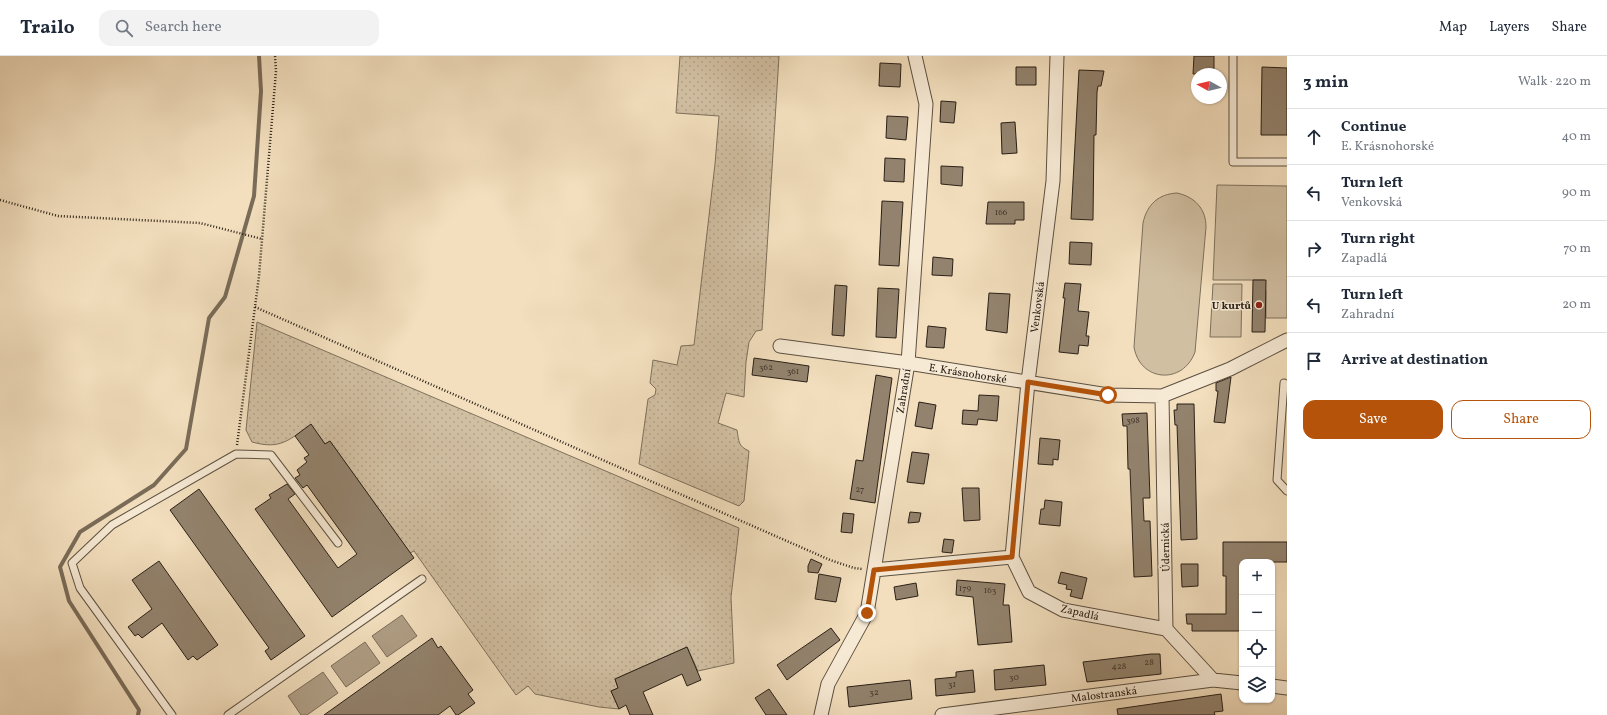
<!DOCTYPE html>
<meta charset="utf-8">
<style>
body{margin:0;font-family:Vollkorn,serif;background:#f2f2f3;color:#1f2937}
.controls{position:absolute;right:12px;bottom:12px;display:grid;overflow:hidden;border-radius:8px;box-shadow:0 1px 3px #0004}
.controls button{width:36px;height:36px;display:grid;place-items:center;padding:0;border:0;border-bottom:1px solid #e0e1e3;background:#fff;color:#1f2937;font:20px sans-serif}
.compass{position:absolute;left:1191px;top:12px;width:36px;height:36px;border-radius:50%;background:#fff;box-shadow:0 1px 3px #0004;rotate:278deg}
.stop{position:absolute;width:12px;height:12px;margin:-9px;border:3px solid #b45309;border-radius:50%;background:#fff}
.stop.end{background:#b45309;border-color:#fff;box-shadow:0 1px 4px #0008}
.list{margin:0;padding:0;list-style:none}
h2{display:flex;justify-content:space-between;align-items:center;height:52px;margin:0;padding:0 16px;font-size:17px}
h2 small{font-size:13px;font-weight:400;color:#747a83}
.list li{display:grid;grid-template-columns:26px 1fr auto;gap:12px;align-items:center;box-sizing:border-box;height:56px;padding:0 16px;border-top:1px solid #e0e1e3}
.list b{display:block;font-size:15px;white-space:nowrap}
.list p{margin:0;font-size:13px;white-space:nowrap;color:#747a83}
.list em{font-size:13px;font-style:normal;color:#747a83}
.actions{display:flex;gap:8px;padding:12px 16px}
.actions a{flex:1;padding:9px 0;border:1px solid #b45309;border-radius:12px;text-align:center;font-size:14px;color:#b45309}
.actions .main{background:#b45309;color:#fff}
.icon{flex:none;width:22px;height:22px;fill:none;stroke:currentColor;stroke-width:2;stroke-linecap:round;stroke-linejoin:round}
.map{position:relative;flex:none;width:1287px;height:659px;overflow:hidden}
header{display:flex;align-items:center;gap:24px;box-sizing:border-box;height:56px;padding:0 20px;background:#fff;border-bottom:1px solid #e0e1e3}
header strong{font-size:19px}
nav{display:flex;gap:22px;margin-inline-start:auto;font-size:14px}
.search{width:280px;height:36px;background:#f2f2f3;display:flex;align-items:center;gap:10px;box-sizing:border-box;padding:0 14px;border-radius:12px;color:#747a83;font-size:15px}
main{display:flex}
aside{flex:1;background:#fff}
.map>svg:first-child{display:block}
</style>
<header>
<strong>Trailo</strong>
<div class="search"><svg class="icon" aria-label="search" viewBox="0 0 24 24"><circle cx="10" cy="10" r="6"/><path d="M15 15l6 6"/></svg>Search here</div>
<nav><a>Map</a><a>Layers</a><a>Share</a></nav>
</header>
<main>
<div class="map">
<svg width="1287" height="659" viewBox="0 0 1287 659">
<defs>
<pattern id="grass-dots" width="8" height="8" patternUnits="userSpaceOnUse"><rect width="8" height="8" fill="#d1bfa2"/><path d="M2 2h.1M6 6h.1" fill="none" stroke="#b4a48b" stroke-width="1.8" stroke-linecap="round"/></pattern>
</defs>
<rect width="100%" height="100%" fill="#f3dfbe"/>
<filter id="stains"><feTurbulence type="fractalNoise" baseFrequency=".005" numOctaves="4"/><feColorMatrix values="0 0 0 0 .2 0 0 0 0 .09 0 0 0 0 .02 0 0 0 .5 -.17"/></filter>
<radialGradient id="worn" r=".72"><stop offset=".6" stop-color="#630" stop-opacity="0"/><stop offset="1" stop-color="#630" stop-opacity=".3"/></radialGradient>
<path fill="url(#grass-dots)" stroke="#7e705c" d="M 680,0 L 779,0 L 762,274 L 756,275 L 749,286 L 746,306 L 744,341 L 726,337 L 718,367 L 737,374 C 739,386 738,390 749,395 L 744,445 L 739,450 L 639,408 L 648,343 L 655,339 L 656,333 L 650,327 L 653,304 L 677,309 L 681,290 L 694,289 L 715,108 L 719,60 L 676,57 Z
M 257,266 L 739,472 L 731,541 L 734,607 L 698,615 L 687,591 L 615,623 L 618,632 L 611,635 L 619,653 L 599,651 L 535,638 L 528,630 L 516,639 L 414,495 L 410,497 L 330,385 L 325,388 L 311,369 C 288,384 281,394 252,386 L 246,374 Z"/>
<path fill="#d1bfa2" stroke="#7e705c" d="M 1217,129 L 1287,130 L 1287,262 L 1266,262 L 1266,236 L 1264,224 L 1213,224 Z
M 1177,137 C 1195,141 1206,153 1206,171 L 1195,296 C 1183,329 1140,326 1134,291 L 1143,167 C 1147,148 1159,138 1177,137 Z
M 1213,228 L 1242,228 L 1241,281 L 1210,281 Z"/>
<path fill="#af9e85" stroke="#7a6c59" d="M 402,559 L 417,580 L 387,601 L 372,580 Z
M 365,586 L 380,607 L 346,631 L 331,610 Z
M 323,616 L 338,637 L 307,659 L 301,659 L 288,640 Z"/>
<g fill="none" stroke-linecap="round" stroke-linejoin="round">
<path stroke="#7a6c59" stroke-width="4" d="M 138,659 L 139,654 L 69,545 L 60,511 L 80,476 L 154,429 L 186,393 L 209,262 L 225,241 L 254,140 L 261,35 L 259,0"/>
</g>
<path fill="#93836e" stroke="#2a2017" d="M 1194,0 L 1214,0 L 1214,18 L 1193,18 Z
M 880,7 L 901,8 L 900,31 L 879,30 Z
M 1016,11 L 1036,11 L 1036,29 L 1016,29 Z
M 1262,11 L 1287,12 L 1287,79 L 1261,79 Z
M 1079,14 L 1104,15 L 1101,30 L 1098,30 L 1097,36 L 1096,79 L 1094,79 L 1093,164 L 1071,163 Z
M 941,45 L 956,46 L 954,67 L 940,66 Z
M 887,60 L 908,61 L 906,84 L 886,82 Z
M 1015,66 L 1017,97 L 1002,98 L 1001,67 Z
M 885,102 L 905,103 L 904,126 L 884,125 Z
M 941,110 L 963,111 L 962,130 L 941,128 Z
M 882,145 L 903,146 L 899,210 L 879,209 Z
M 988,146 L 1024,146 L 1024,164 L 1015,164 L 1015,168 L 986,168 Z
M 1070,186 L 1092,187 L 1091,209 L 1069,208 Z
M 933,201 L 953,203 L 952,220 L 932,219 Z
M 1253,224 L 1266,224 L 1265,276 L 1252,276 Z
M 1065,227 L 1081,228 L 1078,255 L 1089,256 L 1086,280 L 1089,280 L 1088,290 L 1079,289 L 1078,298 L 1059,296 L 1065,242 L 1063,242 Z
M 835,229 L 847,230 L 844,280 L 832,279 Z
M 878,232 L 899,233 L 896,282 L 876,281 Z
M 989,237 L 1010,238 L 1007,277 L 986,274 Z
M 928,270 L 946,272 L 944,292 L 926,291 Z
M 754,302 L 809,310 L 807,326 L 752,319 Z
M 876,319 L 892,322 L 875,447 L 850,443 L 856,404 L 863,405 Z
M 1231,321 L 1225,367 L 1214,366 L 1218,335 L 1216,335 L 1216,327 Z
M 979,339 L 999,340 L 997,365 L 978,363 L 977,369 L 962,368 L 963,354 L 978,355 Z
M 919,346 L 936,349 L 932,373 L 915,370 Z
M 1177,348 L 1194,348 L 1197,483 L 1181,484 L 1177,369 L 1175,369 L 1174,354 L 1177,354 Z
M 1147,357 L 1150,442 L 1143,442 L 1144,465 L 1150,465 L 1152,520 L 1134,521 L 1130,413 L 1128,413 L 1127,370 L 1123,370 L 1122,358 Z
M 311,368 L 325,388 L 330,385 L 414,502 L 332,561 L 255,453 L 271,442 L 269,439 L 287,428 L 295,438 L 288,443 L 338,512 L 357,498 L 307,429 L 303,432 L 295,422 L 300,419 L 297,414 L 307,406 L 304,402 L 309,399 L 295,380 Z
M 1040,382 L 1060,384 L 1058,404 L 1053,403 L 1053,409 L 1038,408 Z
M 912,396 L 929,398 L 924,428 L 907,426 Z
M 962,432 L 979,432 L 980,464 L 964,465 Z
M 199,433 L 305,580 L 271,604 L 265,595 L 269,592 L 170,454 Z
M 1045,444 L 1062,446 L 1060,470 L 1039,468 L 1041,453 L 1044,453 Z
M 910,456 L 921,457 L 919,466 L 908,467 Z
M 843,457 L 854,458 L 852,477 L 841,476 Z
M 944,483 L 954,484 L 952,497 L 942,496 Z
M 1223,486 L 1287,486 L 1287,506 L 1242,506 L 1242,575 L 1192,575 L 1192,568 L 1187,568 L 1186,558 L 1226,558 L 1226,520 L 1223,520 Z
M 811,503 L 822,508 L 818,517 L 808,516 L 808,510 Z
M 159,505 L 218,589 L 197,604 L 193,600 L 188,604 L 162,567 L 142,582 L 138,578 L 135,580 L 128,571 L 152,553 L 132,524 Z
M 1181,508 L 1198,508 L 1198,530 L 1182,531 Z
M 1061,516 L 1087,522 L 1082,543 L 1070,540 L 1072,534 L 1066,533 L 1067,529 L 1058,527 Z
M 819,518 L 841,522 L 836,546 L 815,543 Z
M 957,524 L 1005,528 L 1003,549 L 1009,549 L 1012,586 L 978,589 L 973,541 L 956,539 Z
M 916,527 L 918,540 L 896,544 L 894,531 Z
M 831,572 L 840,584 L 787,624 L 777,609 Z
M 432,582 L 438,592 L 441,590 L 473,634 L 468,638 L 475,647 L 458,659 L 456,659 L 450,650 L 438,659 L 324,659 Z
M 687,591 L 701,624 L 687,630 L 682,618 L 643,636 L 653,659 L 630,659 L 626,649 L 619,653 L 611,635 L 618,632 L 615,623 Z
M 1151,598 L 1160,598 L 1161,618 L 1087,626 L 1083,606 Z
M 1044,609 L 1046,629 L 995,634 L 994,614 Z
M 973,614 L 975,636 L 936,640 L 935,623 L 956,621 L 956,616 Z
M 910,624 L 912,643 L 849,651 L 847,631 Z
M 769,633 L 787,659 L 766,659 L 755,642 Z
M 1221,638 L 1223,655 L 1214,656 L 1215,659 L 1118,659 L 1117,653 Z"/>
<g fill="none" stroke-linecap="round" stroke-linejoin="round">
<defs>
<path id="lane" d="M 1233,0 L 1233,106 L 1287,106
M 1284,327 L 1277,424 L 1287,435
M 172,659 L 80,532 L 72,507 L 112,469 L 236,398 L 271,399 L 338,487
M 228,659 L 422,523"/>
<path id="street" d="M 780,290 L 908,307 L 1108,339 L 1162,340 L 1230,313 L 1287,284
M 1162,340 L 1166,573 L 1213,624
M 1012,501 L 1028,326 L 1053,125 L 1057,0
M 874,514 L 1012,501 L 1029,536 L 1063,554 L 1166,573
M 1272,630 L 1287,632
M 821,659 L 828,628 L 867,557 L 908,307 L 926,48 L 915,0
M 942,659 L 1213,624 L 1242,627"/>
</defs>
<use href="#lane" stroke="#5c5041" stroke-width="9"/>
<use href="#street" stroke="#5c5041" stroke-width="15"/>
<path stroke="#2a2017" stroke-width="2.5" stroke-dasharray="1 2" stroke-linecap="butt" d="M 0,144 L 58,160 L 200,167 L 262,183
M 255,251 L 830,504 L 854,512 L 862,513
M 237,389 L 259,220 L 276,15 L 275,0"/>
<use href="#lane" stroke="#f7ead5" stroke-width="7"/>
<use href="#street" stroke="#f7ead5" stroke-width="13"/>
</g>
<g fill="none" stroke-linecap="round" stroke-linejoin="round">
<path stroke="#b45309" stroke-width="5" d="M 867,557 L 874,514 L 1012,501 L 1028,326 L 1108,339"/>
</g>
<circle fill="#8f2418" stroke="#f7ead5" stroke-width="1.5" cx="1259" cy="249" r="4"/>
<g text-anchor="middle" stroke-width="3" stroke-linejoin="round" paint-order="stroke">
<g font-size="9" fill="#44392d">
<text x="1001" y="159">166</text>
<text x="766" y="314">362</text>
<text x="793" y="318">361</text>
<text x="1133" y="367">398</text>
<text x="860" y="436">27</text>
<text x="965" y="535">179</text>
<text x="990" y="537">163</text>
<text x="1149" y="609">28</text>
<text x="1119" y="613">428</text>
<text x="1014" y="624">30</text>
<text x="952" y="631">31</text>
<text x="874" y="639">32</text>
</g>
<g font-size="11" font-weight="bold" fill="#2a2017" stroke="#f7ead5" text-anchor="end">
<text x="1251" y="253">U kurtů</text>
</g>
<g font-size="11" fill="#2a2017" stroke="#f7ead5">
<text transform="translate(1037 251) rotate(-83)" y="4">Venkovská</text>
<text transform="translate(968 317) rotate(9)" y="4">E. Krásnohorské</text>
<text transform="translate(903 335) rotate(-81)" y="4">Zahradní</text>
<text transform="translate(1165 491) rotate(-91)" y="4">Údernická</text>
<text transform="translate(1080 556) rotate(13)" y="4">Zapadlá</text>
<text transform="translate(1104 638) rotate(-7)" y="4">Malostranská</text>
</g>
</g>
<rect width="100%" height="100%" filter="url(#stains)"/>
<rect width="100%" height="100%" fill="url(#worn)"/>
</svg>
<div class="controls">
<button>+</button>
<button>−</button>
<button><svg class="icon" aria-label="locate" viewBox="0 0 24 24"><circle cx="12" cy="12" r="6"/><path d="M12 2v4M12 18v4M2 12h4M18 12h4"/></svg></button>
<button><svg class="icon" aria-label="layers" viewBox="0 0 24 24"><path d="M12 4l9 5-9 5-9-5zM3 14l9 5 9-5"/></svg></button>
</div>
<svg class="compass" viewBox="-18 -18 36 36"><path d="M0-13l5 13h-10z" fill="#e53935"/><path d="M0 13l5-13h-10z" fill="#747a83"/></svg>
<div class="stop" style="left:1108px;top:339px"></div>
<div class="stop end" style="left:867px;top:557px"></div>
</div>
<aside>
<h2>3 min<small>Walk · 220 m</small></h2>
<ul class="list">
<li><svg class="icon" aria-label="ahead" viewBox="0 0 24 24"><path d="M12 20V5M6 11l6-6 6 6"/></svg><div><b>Continue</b><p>E. Krásnohorské</p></div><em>40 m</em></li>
<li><svg class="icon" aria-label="left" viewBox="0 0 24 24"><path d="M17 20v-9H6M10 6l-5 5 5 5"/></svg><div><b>Turn left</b><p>Venkovská</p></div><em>90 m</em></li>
<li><svg class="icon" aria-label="right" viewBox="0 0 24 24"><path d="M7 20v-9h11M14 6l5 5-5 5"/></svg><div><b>Turn right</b><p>Zapadlá</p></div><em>70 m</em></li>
<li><svg class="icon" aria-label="left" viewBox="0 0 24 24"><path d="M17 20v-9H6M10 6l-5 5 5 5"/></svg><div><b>Turn left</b><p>Zahradní</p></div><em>20 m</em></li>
<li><svg class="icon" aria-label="arrive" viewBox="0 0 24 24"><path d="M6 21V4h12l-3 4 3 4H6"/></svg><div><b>Arrive at destination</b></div></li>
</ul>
<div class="actions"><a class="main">Save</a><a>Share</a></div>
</aside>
</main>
